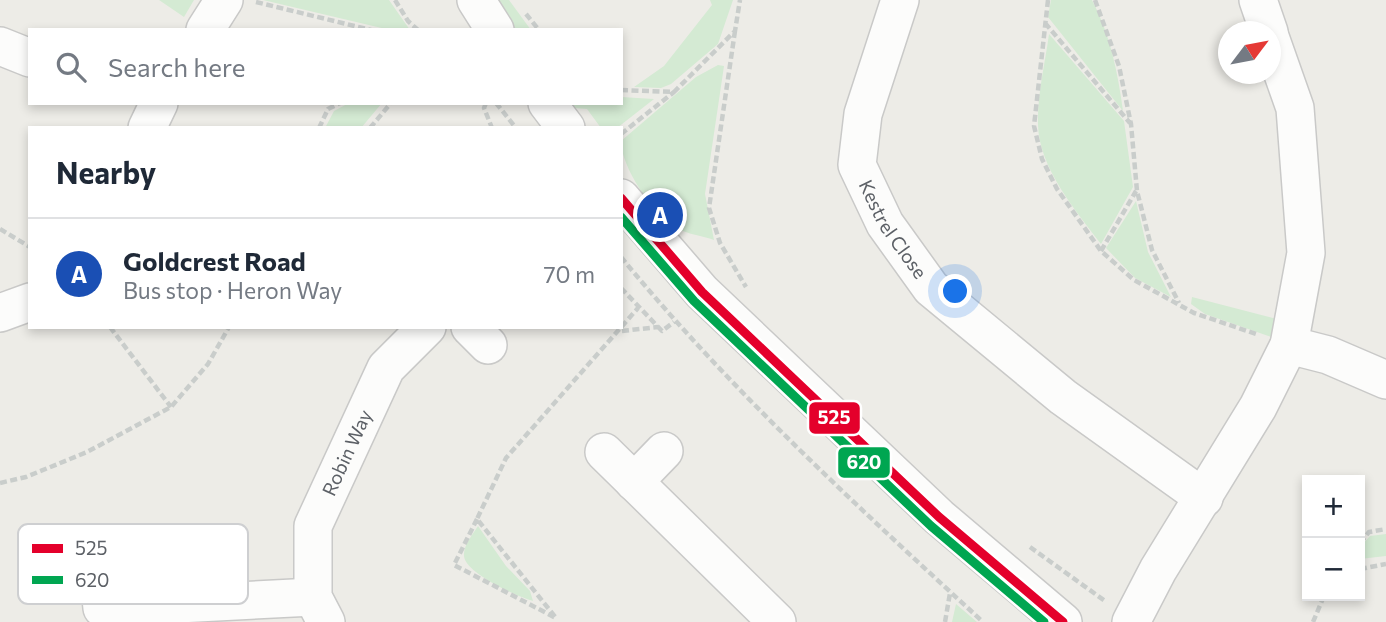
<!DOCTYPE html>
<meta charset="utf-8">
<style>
body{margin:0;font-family:Commissioner,sans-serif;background:#f6f6f7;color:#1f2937}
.controls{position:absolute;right:21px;bottom:21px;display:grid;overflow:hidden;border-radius:0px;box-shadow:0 4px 10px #0003}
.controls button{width:63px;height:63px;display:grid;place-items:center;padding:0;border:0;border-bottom:2px solid #e0e1e3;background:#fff;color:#1f2937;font:35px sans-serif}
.compass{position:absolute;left:1218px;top:21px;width:63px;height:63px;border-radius:50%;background:#fff;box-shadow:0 4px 10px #0003;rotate:58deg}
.you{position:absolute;left:956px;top:292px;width:24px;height:24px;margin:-18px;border:5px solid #fff;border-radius:50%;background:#1a73e8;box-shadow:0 0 0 10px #1a73e833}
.badge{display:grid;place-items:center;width:46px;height:46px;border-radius:50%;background:#8f9193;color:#fff;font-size:23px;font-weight:700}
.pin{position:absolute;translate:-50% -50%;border:4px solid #fff;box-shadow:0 2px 7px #0006}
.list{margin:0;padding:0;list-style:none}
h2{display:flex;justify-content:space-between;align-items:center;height:91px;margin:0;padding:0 28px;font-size:30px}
h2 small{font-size:23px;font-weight:400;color:#747a83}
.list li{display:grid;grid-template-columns:46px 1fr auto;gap:21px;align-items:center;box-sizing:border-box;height:112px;padding:0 28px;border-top:2px solid #e0e1e3}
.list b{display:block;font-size:26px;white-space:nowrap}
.list p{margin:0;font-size:23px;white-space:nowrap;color:#747a83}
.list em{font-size:23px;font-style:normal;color:#747a83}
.icon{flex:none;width:38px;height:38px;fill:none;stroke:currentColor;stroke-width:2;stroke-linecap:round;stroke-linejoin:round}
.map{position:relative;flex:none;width:1386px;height:622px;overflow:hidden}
.search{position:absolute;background:#fff;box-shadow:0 4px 10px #0003;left:28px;top:28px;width:595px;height:77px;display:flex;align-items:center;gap:18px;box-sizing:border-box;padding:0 24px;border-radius:0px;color:#747a83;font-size:26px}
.panel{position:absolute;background:#fff;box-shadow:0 4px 10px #0003;left:28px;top:126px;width:595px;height:203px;border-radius:0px}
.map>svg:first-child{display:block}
</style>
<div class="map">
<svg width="1386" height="622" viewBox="0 0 1386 622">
<rect width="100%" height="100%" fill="#edece7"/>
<path fill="#d4ead3" d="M 159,0 L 194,0 L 184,17 Z
M 263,0 L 389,0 L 410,30 L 390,30 Z
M 496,0 L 509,0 L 531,30 L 516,30 Z
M 710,0 L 733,0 L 718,44 L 671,84 L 661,88 L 634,87 L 664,66 L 712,5 Z
M 1051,0 L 1092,0 C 1110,34 1118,73 1123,111 L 1048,17 Z
M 1049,34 L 1124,121 L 1133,187 L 1101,244 C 1076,211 1039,168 1038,125 C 1037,95 1045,64 1049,34 Z
M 718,65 L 724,66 L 705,194 L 714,240 C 703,236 687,234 676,228 C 653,214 621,167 621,141 L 696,77 Z
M 621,97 L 654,99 L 617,128 L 601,128 L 587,109 L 574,108 L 570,103 L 621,103 Z
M 349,103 L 382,103 L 361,128 L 325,128 L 334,111 Z
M 1136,201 L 1148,252 L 1171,297 L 1135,278 L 1106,248 Z
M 1192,297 L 1281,320 L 1277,339 L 1205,314 L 1191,304 Z
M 478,526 L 506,566 L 530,591 L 533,601 C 518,597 465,573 464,556 C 463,546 473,534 478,526 Z
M 1386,534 L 1386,556 L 1360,559 L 1360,547 L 1370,536 Z
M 956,604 L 977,622 L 952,622 Z"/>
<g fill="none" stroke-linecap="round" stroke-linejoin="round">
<defs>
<g id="minor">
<path d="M 476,0 L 495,30"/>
<path id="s1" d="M 900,0 L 863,114 L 857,165 L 885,224 L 931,288 L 1063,397 L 1204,498"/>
<path d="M 1258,0 L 1269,32"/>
<path d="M 205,30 L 224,0"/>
<path d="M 0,46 L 30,58"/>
<path d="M 547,103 L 566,128"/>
<path d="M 147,128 L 159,103"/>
<path d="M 621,198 L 702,292 L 939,517 L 1063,622"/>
<path d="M 0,313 L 30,302"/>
<path d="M 470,327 L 488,345"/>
<path d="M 1289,345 L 1328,355 L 1386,380"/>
<path d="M 604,452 L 777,622"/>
<path d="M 634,482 L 664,451"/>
<path d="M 96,551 L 102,608 L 313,597"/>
<path id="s2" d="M 326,622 L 313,597 L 313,526 L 386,368 L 427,327"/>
<path d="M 1131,622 L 1158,570 L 1258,407 L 1289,345 L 1306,253 L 1295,108 L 1270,37"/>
</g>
</defs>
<use href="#minor" stroke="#c9c9c8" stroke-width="40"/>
<path stroke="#c9cdcb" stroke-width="4.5" stroke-dasharray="7 3.5" stroke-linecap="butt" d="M 395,0 L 408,21 L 418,30
M 1048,0 L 1034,126 L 1042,159 L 1057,189 L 1101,251 L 1134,280 L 1194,313 L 1259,335
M 1095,0 L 1119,66 L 1131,124 L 1137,191 L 1152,250 L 1179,303
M 256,2 L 371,30
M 526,14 L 539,30
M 1045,23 L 1130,123
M 735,31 L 709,208 L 720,243 L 746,287
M 621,90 L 674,92 L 735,31 L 740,0
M 486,103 L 484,108 L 492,128
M 496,103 L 516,128
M 319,128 L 328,109 L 340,103
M 370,128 L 391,103
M 621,134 L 674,92
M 0,229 L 30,247
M 1101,251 L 1136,191
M 621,257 C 730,390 857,506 983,622
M 621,288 L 662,331 L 674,322
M 110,327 L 171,407
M 622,331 L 658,327
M 0,483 L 26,477 L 87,452 L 171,407 L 208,364 L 229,327
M 477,519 L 454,565 L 556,618 L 477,519 L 506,458 L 638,308
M 1360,543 L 1369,532 L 1386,529
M 1030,547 L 1105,601
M 1360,569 L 1386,564
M 945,622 L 950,593
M 1313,622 L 1324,596"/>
<use href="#minor" stroke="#fcfcfb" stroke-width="37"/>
<defs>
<path id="bus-1" d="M 621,198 L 702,292 L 939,517 L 1063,622"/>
<path id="bus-2" d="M 621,217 L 694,301 L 931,526 L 1044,622"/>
</defs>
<use href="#bus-1" stroke="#fff" stroke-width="14"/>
<use href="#bus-2" stroke="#fff" stroke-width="14"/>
<use href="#bus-1" stroke="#e4002b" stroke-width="9"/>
<use href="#bus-2" stroke="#00a651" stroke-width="9"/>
</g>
<g text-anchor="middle" stroke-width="5" stroke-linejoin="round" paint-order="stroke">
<g font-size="19" fill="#5c6066" stroke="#fff">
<text dy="7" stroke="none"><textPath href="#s1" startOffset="245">Kestrel Close</textPath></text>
<text dy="7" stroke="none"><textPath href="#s2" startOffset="180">Robin Way</textPath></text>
</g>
</g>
<rect x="18" y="524" width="230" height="80" rx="10" fill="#fff" stroke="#cecfd1" stroke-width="2"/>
<rect x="32" y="544" width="31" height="9" fill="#e4002b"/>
<rect x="32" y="576" width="31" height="8" fill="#00a651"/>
<g font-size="19" fill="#5c6066">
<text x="75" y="555">525</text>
<text x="75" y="587">620</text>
</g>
<g stroke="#fff" stroke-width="2.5">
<rect x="808" y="401" width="53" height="34" rx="7" fill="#e4002b"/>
<rect x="837" y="446" width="54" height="33" rx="7" fill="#00a651"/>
</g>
<g font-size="19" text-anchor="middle" font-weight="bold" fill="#fff">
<text x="834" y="424">525</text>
<text x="864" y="469">620</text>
</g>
</svg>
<div class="controls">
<button>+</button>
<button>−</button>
</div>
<svg class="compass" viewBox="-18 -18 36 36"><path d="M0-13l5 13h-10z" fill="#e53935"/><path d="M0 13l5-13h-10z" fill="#747a83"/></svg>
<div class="you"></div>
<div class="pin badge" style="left:660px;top:215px;background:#1a4fb4">A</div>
<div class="search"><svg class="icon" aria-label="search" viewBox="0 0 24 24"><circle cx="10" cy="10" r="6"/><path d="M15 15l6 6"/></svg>Search here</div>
<section class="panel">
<h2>Nearby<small></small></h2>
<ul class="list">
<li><span class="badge" style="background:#1a4fb4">A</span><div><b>Goldcrest Road</b><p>Bus stop · Heron Way</p></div><em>70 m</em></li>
</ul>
</section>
</div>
